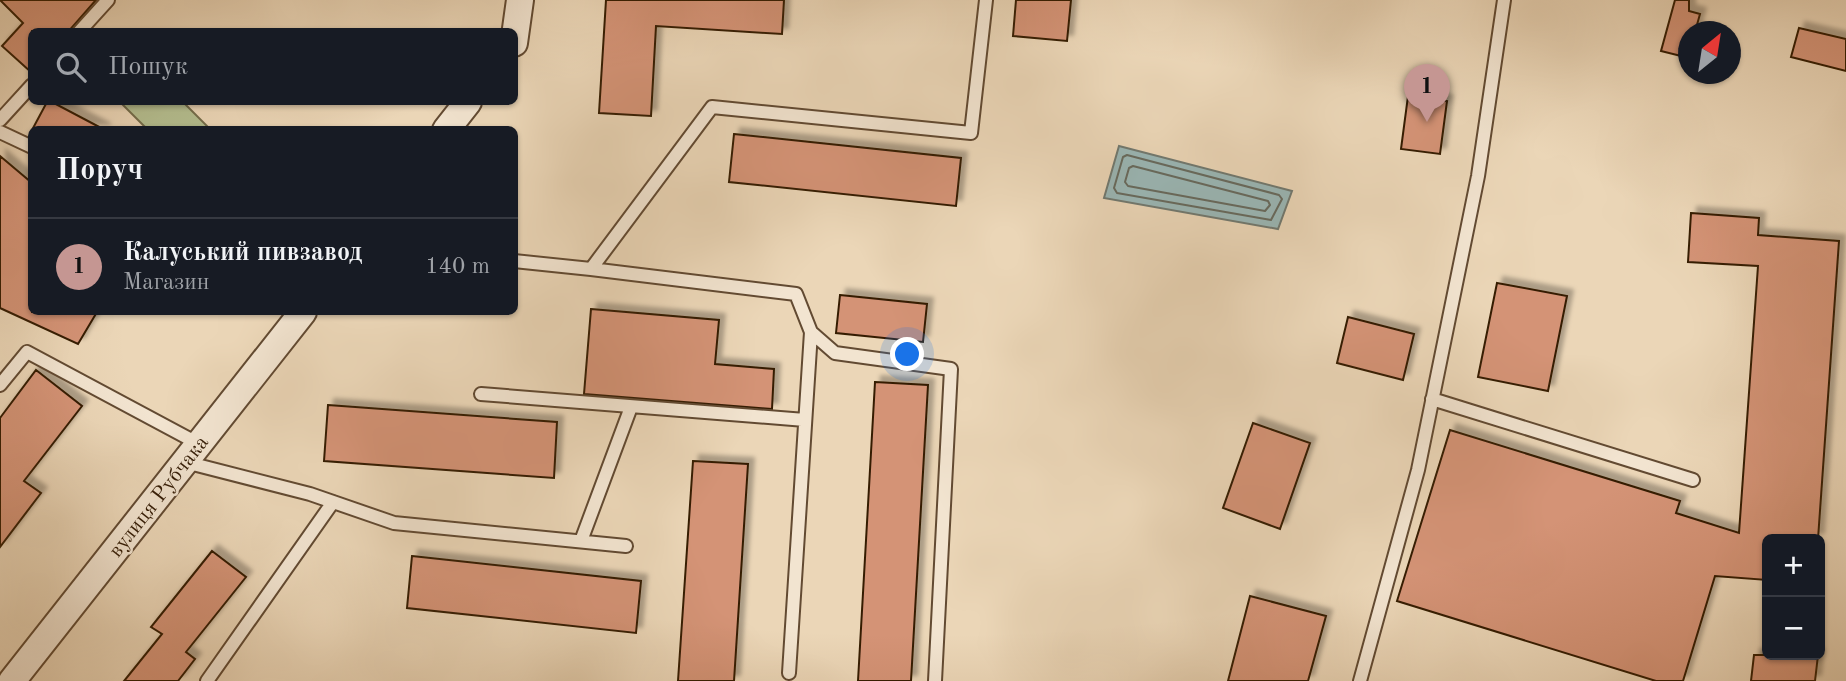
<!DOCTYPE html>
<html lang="uk">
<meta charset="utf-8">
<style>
body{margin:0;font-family:"Old Standard TT",serif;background:#242831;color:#f1f3f6}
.controls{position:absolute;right:21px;bottom:21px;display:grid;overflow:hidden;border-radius:10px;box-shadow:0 2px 5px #0004}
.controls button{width:63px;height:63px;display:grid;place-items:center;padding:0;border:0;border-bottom:2px solid #363941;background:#171b24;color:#f1f3f6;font:35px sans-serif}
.compass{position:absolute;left:1678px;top:21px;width:63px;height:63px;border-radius:50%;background:#171b24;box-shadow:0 2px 5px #0004;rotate:30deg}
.you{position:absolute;left:908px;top:355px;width:24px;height:24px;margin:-18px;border:5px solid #fff;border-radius:50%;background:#1a73e8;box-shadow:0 0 0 10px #1a73e833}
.badge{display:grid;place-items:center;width:46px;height:46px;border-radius:50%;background:#c59692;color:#111;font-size:23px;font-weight:700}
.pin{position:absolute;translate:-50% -58px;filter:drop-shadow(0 2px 4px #0008)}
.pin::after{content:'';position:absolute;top:37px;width:24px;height:21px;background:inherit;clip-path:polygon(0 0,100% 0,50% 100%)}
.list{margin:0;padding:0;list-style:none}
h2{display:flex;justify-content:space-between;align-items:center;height:91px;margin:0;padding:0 28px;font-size:30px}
h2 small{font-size:23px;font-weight:400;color:#9ea1a6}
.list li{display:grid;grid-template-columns:46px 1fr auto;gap:21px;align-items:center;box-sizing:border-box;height:98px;padding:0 28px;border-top:2px solid #363941}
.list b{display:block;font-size:26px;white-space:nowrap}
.list p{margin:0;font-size:23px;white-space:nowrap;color:#9ea1a6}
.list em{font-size:23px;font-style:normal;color:#9ea1a6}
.icon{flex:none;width:38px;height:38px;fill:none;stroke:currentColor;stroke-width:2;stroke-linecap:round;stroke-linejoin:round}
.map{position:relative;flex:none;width:1846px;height:681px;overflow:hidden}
.search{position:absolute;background:#171b24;box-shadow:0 2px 5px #0004;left:28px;top:28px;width:490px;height:77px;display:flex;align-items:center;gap:18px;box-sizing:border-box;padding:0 24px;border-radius:10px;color:#9ea1a6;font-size:26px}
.panel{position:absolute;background:#171b24;box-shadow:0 2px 5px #0004;left:28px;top:126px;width:490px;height:189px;border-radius:10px}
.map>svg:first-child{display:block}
</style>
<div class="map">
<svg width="1846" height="681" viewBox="0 0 1846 681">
<defs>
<filter id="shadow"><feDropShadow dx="6" dy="-6" stdDeviation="2" flood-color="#0004"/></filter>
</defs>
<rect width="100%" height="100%" fill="#ebd6b7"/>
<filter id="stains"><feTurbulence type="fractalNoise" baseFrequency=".00286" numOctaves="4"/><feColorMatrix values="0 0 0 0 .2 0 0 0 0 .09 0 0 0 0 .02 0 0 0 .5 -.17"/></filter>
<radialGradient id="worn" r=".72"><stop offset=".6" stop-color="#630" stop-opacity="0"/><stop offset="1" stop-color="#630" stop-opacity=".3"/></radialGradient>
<path fill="#b4be90" stroke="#746d4b" stroke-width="2" d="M 120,102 L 183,102 L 208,127 L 147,129 Z"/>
<path fill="#9ab7b6" stroke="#717970" stroke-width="2" d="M 1119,146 L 1292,191 L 1278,229 L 1104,198 Z"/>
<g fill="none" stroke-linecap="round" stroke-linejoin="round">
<path stroke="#676a5e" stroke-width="2" d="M 1127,155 L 1279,195 L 1282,199 L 1271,220 L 1117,193 L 1114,188 L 1123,157 Z
M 1133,166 L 1268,201 L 1270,205 L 1265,211 L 1128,186 L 1125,182 L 1129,168 Z"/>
</g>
<path fill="#d49376" stroke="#341c06" stroke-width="2" filter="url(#shadow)" d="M 0,0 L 96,0 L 68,32 L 32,31 L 32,73 L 2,46 L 23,23 Z
M 606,0 L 784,0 L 782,34 L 656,26 L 651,116 L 599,113 Z
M 1016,0 L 1071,0 L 1067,41 L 1013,36 Z
M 1675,0 L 1689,0 L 1689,11 L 1700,14 L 1695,32 L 1689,32 L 1689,58 L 1661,51 Z
M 1799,28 L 1846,39 L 1846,71 L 1791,57 Z
M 1408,96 L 1447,101 L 1440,154 L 1401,149 Z
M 47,102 L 52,102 L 105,130 L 32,130 Z
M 734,134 L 961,158 L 956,206 L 729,182 Z
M 0,156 L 32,183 L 32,312 L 97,312 L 78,344 L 0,308 Z
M 1691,213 L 1759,218 L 1758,235 L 1839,241 L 1818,539 L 1767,539 L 1767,580 L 1715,576 L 1683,681 L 1656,681 L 1397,601 L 1450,430 L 1680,501 L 1676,513 L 1739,533 L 1758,266 L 1688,262 Z
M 1497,283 L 1567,296 L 1548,391 L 1478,377 Z
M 840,295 L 927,304 L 923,342 L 836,333 Z
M 591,309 L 719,320 L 715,364 L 774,369 L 772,409 L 584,394 Z
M 1348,317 L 1414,334 L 1403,380 L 1337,363 Z
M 36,370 L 82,406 L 24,481 L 41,493 L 0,547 L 0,418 Z
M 875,382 L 928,385 L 911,681 L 858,681 Z
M 328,405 L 557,422 L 554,478 L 324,461 Z
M 1253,423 L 1310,443 L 1280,529 L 1223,508 Z
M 693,461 L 748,464 L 734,681 L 678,681 Z
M 212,551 L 246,577 L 186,652 L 195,659 L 178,681 L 124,681 L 162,634 L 151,627 Z
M 412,556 L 641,581 L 636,633 L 407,608 Z
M 1250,596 L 1326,616 L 1308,681 L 1228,681 Z
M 1754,655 L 1818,655 L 1815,681 L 1751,681 Z"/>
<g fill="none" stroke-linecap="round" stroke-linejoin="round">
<defs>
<path id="service" d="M 79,32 L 108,0
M 0,120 L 32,85
M 0,132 L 32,147
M 514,261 L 591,269 L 712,107 L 971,133 L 986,0
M 591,269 L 796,294 L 811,332 L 789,673
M 811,332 L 835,353 L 951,369 L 935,681
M 0,385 L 27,352 L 199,444
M 481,394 L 805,420
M 1432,399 L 1693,480
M 185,462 L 310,494 L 394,523 L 626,546
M 581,541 L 631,407
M 207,681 L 333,502
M 1360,681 L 1418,470 L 1478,176 L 1504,0"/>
<path id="minor" d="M 514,43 L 520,0
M 446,130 L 468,102
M 12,681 L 303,312"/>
</defs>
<use href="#service" stroke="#624a32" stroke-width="16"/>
<use href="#minor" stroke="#624a32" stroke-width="30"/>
<use href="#service" stroke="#f2e4d0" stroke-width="12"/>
<use href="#minor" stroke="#f2e4d0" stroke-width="26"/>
</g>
<g text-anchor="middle" stroke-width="5" stroke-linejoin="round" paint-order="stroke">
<g font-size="21" fill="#341c06" stroke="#f2e4d0">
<text transform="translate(158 496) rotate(-52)" y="7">вулиця Рубчака</text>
</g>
</g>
<rect width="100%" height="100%" filter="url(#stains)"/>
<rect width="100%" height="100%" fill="url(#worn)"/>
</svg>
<div class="controls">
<button>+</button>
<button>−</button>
</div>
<svg class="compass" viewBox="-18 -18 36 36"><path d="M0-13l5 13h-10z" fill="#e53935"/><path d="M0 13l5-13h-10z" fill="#9ea1a6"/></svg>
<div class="you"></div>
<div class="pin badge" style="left:1427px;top:122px">1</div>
<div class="search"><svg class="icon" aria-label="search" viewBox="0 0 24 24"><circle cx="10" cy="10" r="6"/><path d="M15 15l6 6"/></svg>Пошук</div>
<section class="panel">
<h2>Поруч<small></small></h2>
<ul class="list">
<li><span class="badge">1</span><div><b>Калуський пивзавод</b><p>Магазин</p></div><em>140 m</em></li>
</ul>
</section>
</div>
